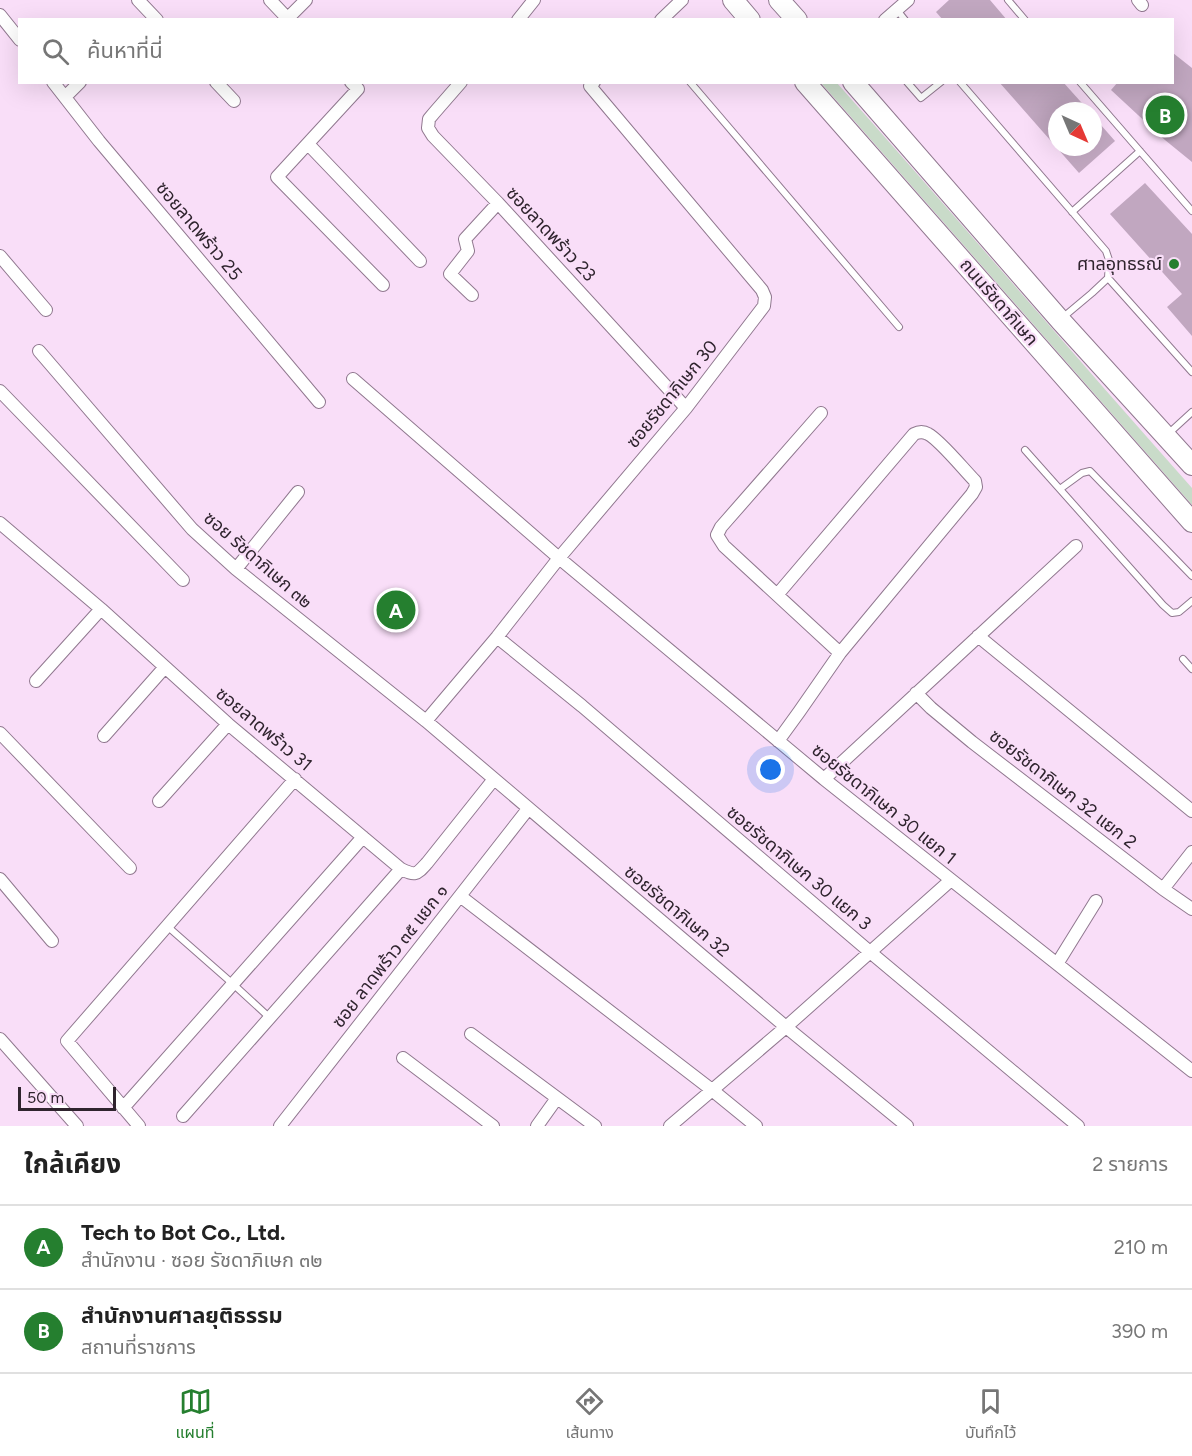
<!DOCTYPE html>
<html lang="th">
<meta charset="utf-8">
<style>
body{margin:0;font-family:Figtree,"Noto Sans Thai",sans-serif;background:#f2f2f2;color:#222}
.compass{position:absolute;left:1048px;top:102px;width:54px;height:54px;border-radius:50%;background:#fff;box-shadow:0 6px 24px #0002;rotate:136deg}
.scale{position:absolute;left:18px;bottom:15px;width:98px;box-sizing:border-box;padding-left:6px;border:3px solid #2f242e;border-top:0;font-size:16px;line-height:21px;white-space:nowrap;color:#2f242e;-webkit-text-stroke:4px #f9def8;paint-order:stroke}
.you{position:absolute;left:771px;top:770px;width:21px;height:21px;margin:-15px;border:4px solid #fff;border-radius:50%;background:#1a73e8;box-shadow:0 0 0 9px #1a73e833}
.badge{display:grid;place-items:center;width:39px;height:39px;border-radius:50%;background:#257f2f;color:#fff;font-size:20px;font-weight:700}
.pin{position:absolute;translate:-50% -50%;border:3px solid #fff;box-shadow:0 2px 6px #0006}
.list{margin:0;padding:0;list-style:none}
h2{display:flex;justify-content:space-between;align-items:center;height:78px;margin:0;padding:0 24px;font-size:26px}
h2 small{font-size:20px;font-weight:400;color:#767676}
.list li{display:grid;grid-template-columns:39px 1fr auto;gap:18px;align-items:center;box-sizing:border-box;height:84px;padding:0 24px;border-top:2px solid #e0e0e0}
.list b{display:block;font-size:22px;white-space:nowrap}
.list p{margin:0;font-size:20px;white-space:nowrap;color:#767676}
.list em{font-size:20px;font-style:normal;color:#767676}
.icon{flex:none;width:33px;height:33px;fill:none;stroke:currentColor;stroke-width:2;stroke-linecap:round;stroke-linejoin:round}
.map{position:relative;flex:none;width:1192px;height:1126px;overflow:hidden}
.search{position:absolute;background:#fff;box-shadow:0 6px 24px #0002;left:18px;right:18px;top:18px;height:66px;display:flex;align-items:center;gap:15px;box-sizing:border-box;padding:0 21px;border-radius:0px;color:#767676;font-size:22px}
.sheet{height:246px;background:#fff}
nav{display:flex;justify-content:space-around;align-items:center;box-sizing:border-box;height:84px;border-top:2px solid #e0e0e0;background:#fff;font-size:16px;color:#767676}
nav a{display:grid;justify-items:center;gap:3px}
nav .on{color:#257f2f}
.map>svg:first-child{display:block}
</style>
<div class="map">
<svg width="1192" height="1126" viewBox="0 0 1192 1126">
<rect width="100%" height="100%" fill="#f9def8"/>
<path fill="#c9dbc9" d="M 821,83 L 837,83 C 956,217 1073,354 1192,488 L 1192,505 Z"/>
<path fill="#c1a7c0" d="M 949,0 L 990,0 L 1007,20 L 943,20 L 936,12 Z
M 1173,53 L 1192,68 L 1192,162 L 1165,140 L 1111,90 L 1118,82 L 1173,82 Z
M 999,82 L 1063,82 L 1089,111 L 1057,111 L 1057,147 L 1093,147 L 1093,116 L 1115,141 L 1079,173 Z
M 1145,183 L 1192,234 L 1192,336 L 1167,307 L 1182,294 L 1110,214 Z"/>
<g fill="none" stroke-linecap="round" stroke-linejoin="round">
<defs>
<path id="lane" d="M 1008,0 L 1025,20
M 897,10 L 905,20
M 690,82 L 899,327
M 907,82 L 921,98 L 941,82
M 960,82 L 1106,251 L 1109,260 L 1108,278 L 1192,372
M 1080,82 L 1192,211
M 1072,212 L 1140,151
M 1061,319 L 1092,293 L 1108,278
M 1168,434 L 1192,412
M 1025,450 L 1163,605 L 1172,613 L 1179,612 L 1192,601
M 1060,489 L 1082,473 L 1090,471 L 1192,576
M 1183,659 L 1192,669
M 167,926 L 233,984 L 270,1018"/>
<path id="street" d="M 138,0 L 157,20
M 270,0 L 289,20
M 1138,0 L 1142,5
M 0,15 L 20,40
M 288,18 L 306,0
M 518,20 L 534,0
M 661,20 L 682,0
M 885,20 L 908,0
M 53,82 L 99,141 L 319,402
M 216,82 L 234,101
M 351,82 L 358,89 L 277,177 L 383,285
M 461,82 L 434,113 L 429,119 L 428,128 L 433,136 L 498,203 L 686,408
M 65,97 L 80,82
M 308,144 L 420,261
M 0,256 L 46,310
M 472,295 L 450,274 L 468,251 L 465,239 L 498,203
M 39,351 L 192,529 L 236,569 L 426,721 L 786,1027 L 907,1126
M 353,379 L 559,558 L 824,779 L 1192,1071
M 0,391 L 183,580
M 821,413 L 721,527 L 717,535 L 724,546 L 840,653
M 0,523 L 101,609 L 228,724 L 401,869 C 416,876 416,875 427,863 L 494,779
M 236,569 L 298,492
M 777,595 L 914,434 C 918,432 923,431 928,434 C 940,440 964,470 975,481 L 976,487 L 972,494 L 840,653 L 799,712 L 778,741
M 978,636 L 1192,811
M 497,637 L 582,706 L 870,952 L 1078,1126
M 36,681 L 101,609
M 916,693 L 931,708 L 972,742 L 1163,889 L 1192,909
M 426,721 L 497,637 L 559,558 L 686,408 L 764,306 L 765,297 L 762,290 L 590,86 L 594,82
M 0,733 L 130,868
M 104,736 L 165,667
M 824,779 L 1076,546
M 159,801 L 228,724
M 0,879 L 52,941
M 1163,889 L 1192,852
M 460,896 L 712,1090 L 756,1126
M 1057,964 L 1096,901
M 471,1034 L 595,1126
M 0,1039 L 77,1126
M 403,1058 L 493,1126
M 123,1108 L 363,837
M 183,1116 L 401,869
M 139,1126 L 67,1041 L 295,779
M 280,1126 L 528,809
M 537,1126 L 557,1098
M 670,1126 L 786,1027 L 951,880"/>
<path id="primary" d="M 733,0 L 750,20
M 779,0 L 797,20
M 805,82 L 1192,522
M 853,82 L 1060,320 L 1192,465"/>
</defs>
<use href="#lane" stroke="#90788f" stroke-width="8"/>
<use href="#street" stroke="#90788f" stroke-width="14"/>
<use href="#primary" stroke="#90788f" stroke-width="22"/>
<use href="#lane" stroke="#fff" stroke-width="6"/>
<use href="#street" stroke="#fff" stroke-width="12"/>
<use href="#primary" stroke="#fff" stroke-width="20"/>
</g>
<circle fill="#257f2f" stroke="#f9def8" stroke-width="2" cx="1174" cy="264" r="6"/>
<g text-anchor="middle" stroke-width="4.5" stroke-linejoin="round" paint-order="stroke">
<g font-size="18" fill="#2f242e" stroke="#f9def8">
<text transform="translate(199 231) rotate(50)" y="6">ซอยลาดพร้าว 25</text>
<text transform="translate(551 234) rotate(47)" y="6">ซอยลาดพร้าว 23</text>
<text transform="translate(999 302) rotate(49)" y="6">ถนนรัชดาภิเษก</text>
<text transform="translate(672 394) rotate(-51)" y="6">ซอยรัชดาภิเษก 30</text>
<text transform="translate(258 560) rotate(41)" y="6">ซอย รัชดาภิเษก ๓๒</text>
<text transform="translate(264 729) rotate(40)" y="6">ซอยลาดพร้าว 31</text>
<text transform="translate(1063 789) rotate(38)" y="6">ซอยรัชดาภิเษก 32 แยก 2</text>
<text transform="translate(884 804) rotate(39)" y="6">ซอยรัชดาภิเษก 30 แยก 1</text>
<text transform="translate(799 868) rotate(40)" y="6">ซอยรัชดาภิเษก 30 แยก 3</text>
<text transform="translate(677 911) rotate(40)" y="6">ซอยรัชดาภิเษก 32</text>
<text transform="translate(390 956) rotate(-52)" y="6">ซอย ลาดพร้าว ๓๕ แยก ๑</text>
</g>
<g font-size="18" fill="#2f242e" stroke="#f9def8" text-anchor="end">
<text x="1162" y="270">ศาลอุทธรณ์</text>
</g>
</g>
</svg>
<svg class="compass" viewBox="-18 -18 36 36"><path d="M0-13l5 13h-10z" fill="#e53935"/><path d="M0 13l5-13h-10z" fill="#767676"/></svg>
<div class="scale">50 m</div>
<div class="you"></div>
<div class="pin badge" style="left:396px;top:610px">A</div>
<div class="pin badge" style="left:1165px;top:115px">B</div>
<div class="search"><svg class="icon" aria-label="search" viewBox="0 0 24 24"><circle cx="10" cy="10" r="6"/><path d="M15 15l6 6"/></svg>ค้นหาที่นี่</div>
</div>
<section class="sheet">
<h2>ใกล้เคียง<small>2 รายการ</small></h2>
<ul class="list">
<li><span class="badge">A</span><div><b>Tech to Bot Co., Ltd.</b><p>สำนักงาน · ซอย รัชดาภิเษก ๓๒</p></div><em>210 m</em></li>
<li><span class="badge">B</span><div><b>สำนักงานศาลยุติธรรม</b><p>สถานที่ราชการ</p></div><em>390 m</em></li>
</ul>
</section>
<nav>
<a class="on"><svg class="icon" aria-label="map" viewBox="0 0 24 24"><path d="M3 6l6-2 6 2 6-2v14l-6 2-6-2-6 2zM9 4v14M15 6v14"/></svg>แผนที่</a>
<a><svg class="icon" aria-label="directions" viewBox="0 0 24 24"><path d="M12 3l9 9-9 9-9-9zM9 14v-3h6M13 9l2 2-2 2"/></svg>เส้นทาง</a>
<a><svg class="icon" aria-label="saved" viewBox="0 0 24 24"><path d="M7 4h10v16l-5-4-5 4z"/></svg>บันทึกไว้</a>
</nav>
